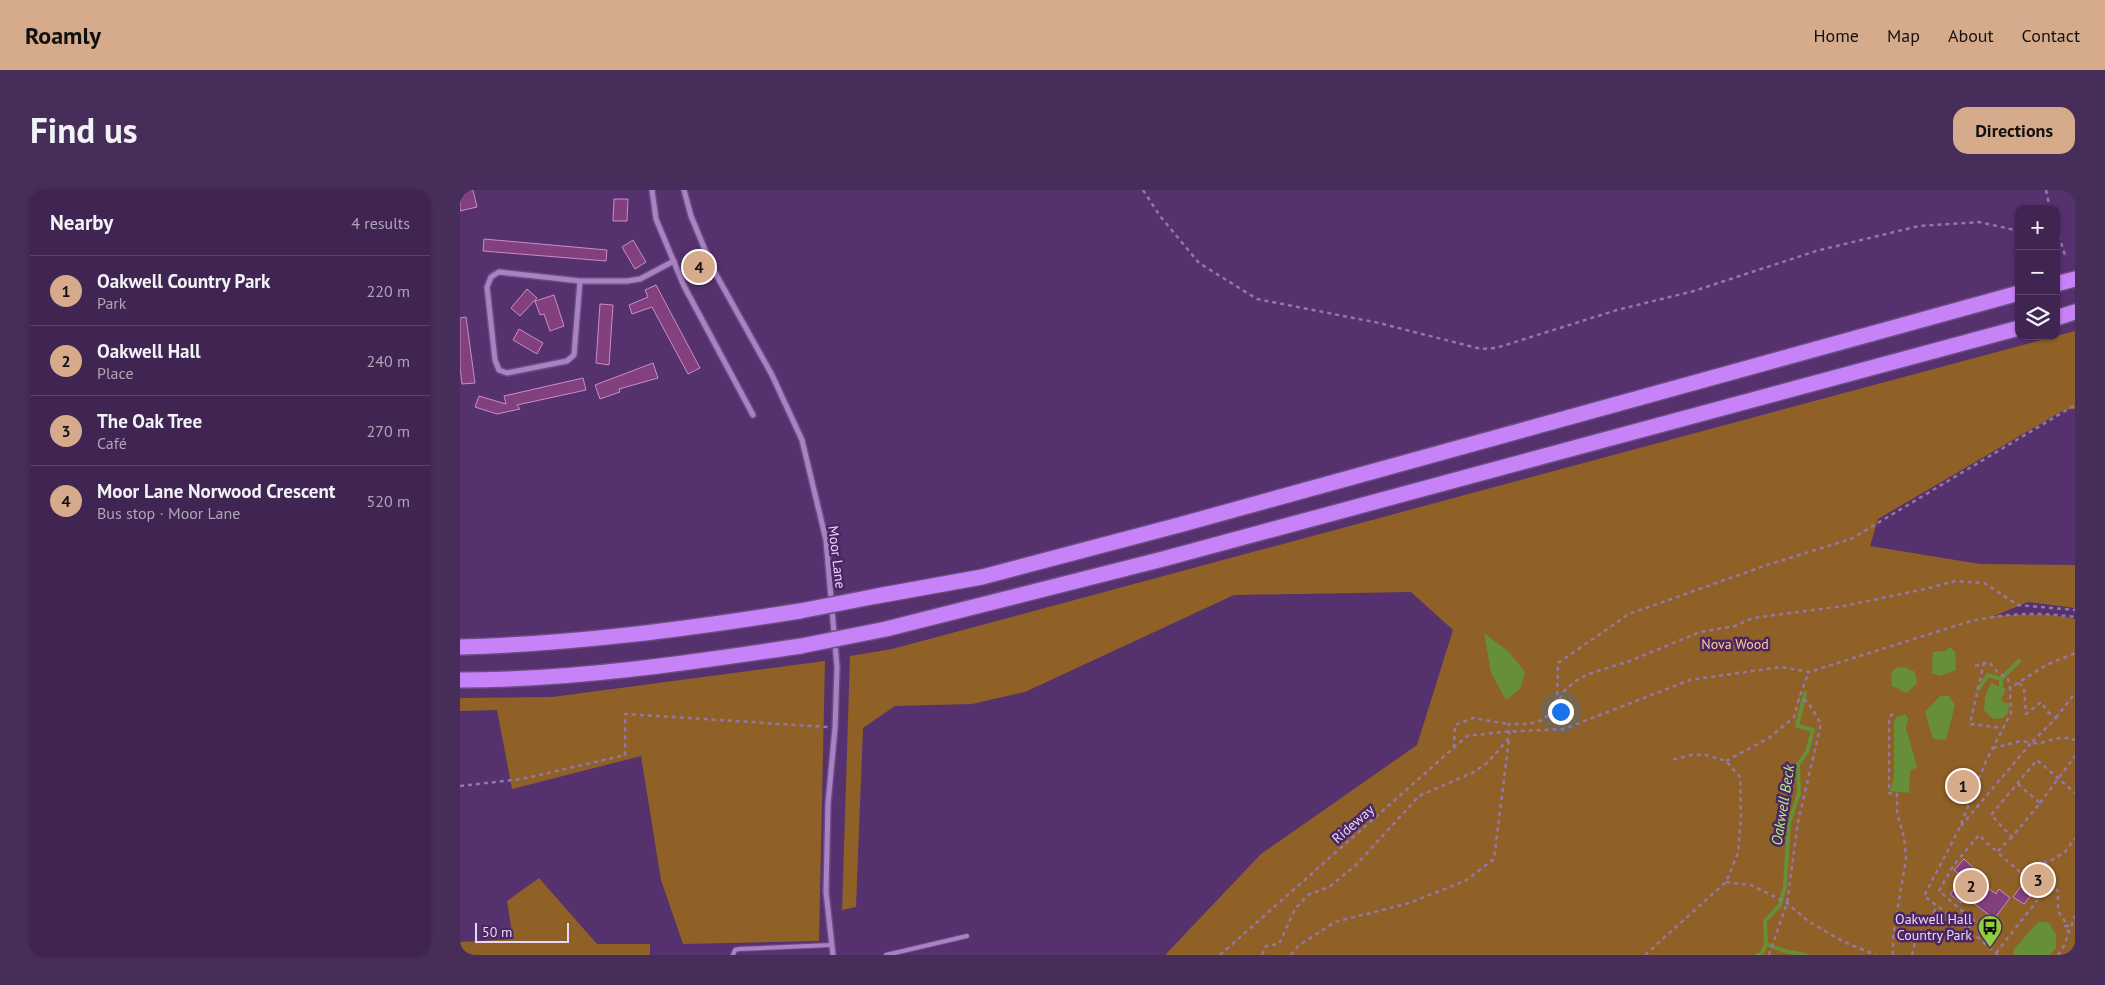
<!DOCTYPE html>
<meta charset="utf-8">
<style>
body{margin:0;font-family:"PT Sans",sans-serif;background:#472d59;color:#f1f3f6}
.controls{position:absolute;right:15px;top:15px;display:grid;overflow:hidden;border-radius:10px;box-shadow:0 1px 4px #0004}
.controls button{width:45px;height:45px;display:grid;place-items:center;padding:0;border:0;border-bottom:1px solid #594269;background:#402552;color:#f1f3f6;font:25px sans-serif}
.scale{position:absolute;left:15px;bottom:12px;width:94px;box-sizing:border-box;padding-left:5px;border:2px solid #ead6fa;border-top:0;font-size:14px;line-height:18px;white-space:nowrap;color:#ead6fa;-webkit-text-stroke:4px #4a2662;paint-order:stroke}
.you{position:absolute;left:1100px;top:521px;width:18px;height:18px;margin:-12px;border:4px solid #fff;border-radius:50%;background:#1a73e8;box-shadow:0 0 0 8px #1a73e833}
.badge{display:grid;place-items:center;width:32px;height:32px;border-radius:50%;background:#d6ab8b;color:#111;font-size:16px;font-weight:700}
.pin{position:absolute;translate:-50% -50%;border:2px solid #fff;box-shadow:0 1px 5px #0006}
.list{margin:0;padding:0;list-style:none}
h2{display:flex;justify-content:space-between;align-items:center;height:65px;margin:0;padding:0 20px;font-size:21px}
h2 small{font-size:16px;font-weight:400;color:#aea5b8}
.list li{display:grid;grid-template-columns:32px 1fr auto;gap:15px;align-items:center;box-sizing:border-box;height:70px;padding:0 20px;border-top:1px solid #594269}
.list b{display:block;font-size:19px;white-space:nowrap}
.list p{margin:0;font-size:16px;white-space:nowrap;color:#aea5b8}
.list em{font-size:16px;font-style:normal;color:#aea5b8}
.icon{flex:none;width:28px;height:28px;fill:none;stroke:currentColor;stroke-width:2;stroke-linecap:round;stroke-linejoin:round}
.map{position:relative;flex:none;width:1615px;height:765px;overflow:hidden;border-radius:15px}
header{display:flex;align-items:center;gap:30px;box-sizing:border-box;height:70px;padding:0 25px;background:#d6ab8b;color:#111}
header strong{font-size:24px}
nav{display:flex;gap:28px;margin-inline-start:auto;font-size:18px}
.intro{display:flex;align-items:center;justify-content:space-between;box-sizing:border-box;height:120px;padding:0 30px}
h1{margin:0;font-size:35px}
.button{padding:12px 22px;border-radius:15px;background:#d6ab8b;color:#111;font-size:18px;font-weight:700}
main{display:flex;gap:30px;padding:0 30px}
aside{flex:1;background:#402552;border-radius:15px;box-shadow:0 1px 4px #0004}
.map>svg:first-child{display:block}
</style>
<header>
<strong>Roamly</strong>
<nav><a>Home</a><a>Map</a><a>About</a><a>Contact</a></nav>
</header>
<div class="intro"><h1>Find us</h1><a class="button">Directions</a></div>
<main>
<aside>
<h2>Nearby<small>4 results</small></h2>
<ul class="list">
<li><span class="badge">1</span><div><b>Oakwell Country Park</b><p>Park</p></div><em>220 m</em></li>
<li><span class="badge">2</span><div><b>Oakwell Hall</b><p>Place</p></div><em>240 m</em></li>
<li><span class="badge">3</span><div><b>The Oak Tree</b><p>Café</p></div><em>270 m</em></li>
<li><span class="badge">4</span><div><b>Moor Lane Norwood Crescent</b><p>Bus stop · Moor Lane</p></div><em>520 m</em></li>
</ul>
</aside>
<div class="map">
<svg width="1615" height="765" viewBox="0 0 1615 765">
<rect width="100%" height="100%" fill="#55316d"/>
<path fill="#8f6126" d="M 1615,141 L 1615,219 L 1604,220 L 1418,329 L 1410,356 L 1520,374 L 1615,375 L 1615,418 L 1568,412 L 1534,426 C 1561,425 1588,422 1615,429 L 1615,765 L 705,765 L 801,664 L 957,555 L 993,440 L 951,402 L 774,405 L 565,502 L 512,514 L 435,516 L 403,538 L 396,717 L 382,720 L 390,466 L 432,459 Z
M 365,471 L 359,751 L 223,754 L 201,690 L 181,566 L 52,599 L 37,520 L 0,521 L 0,508 L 92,507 Z
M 79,688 L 137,754 L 190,754 L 190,765 L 0,765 L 0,752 L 53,749 L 47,711 Z"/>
<path fill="#678e39" d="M 1024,443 L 1049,462 L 1065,482 L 1060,499 L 1046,510 L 1031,483 Z
M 1490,457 L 1495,462 L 1496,480 L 1480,486 L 1472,483 L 1473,462 L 1485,461 Z
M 1445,477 L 1455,482 L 1457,493 L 1447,503 L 1432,496 L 1431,483 L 1436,478 Z
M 1531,493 L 1546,499 L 1541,509 L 1544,513 L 1549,513 L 1548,523 L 1543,528 L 1533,529 L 1524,520 L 1525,506 Z
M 1480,506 L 1489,506 L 1495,515 L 1486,550 L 1473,549 L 1465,522 Z
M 1445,524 L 1448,528 L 1446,538 L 1457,577 L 1450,581 L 1449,603 L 1430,601 L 1434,587 L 1434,531 L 1437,527 Z
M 1578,732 L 1588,732 L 1596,744 L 1596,758 L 1590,765 L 1553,765 L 1554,759 Z"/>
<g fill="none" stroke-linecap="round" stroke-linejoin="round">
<path stroke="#678e39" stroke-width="4" d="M 1541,497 L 1541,489 L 1559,471
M 1518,499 L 1528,485 L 1541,489
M 1306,754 L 1324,761 L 1346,765
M 1297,765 L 1302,764 L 1306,754 L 1305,731 L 1320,715 L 1325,696 L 1329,633 L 1339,603 L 1338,575 L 1347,562 L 1353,540 L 1337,536 L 1345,503"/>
</g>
<path fill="#83407e" stroke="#cb8dc5" d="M 8,0 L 13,0 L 17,17 L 0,21 L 0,2 Z
M 154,9 L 168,9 L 167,31 L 153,31 Z
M 24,49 L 147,60 L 146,71 L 23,61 Z
M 173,50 L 186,72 L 175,79 L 162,57 Z
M 196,95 L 240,178 L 228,184 L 192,117 L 172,124 L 169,115 L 188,107 L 185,100 Z
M 67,99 L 77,108 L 60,126 L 51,118 Z
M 94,105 L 104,136 L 90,141 L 84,124 L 80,125 L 75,111 Z
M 140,114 L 153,115 L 149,175 L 136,173 Z
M 6,127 L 15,193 L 2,194 L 0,177 L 0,128 Z
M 59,139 L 83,153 L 77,164 L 53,150 Z
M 193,173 L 198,188 L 159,199 L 160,202 L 140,209 L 135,195 Z
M 123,188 L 126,200 L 57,215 L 60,219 L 37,224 L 15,217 L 19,206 L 46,214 L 44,206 Z
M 1504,669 L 1523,687 L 1520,692 L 1536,704 L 1539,699 L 1550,708 L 1534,729 L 1506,707 L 1501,713 L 1490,704 L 1504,688 L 1494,680 Z
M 1575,678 L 1586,686 L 1564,714 L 1553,707 Z"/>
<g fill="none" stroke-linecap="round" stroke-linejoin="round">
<defs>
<path id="lane" d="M 273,765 L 275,760 L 279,759 L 371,755
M 426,765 L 507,746"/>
<path id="street" d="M 192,0 L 196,29 L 224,96 L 293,225
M 224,0 L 231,26 L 253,79 L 312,185 L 342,250 L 366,350 L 377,477 L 375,538 L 368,614 L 366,702 L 373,765
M 120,91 L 39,82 L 31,87 L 27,97 L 35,170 L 39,180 L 47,183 L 107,171 L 114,165 L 120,91 L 167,91 L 180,89 L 214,71"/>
<path id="highway" d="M 1596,94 L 1615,89
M 1596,128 L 1615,122
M 417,406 L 522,387 L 719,335 L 1559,103
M 426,439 L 703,369 L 1559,138
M 0,457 C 114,454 227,439 340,421
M 0,490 C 114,490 228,473 341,456"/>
</defs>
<use href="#lane" stroke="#6b4c80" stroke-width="6"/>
<use href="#street" stroke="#6b4c80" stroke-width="8"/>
<use href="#highway" stroke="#6b4c80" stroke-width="18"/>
<path stroke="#9477a8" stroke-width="2.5" stroke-dasharray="4 4" stroke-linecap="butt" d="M 683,0 L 700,26 L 739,73 L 797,109 L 919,133 L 1021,159 L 1036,158 L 1157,120 L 1234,101 L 1356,61 L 1459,36 L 1519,32 L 1559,41
M 1586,0 L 1590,19
M 1596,38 L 1605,65
M 230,92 L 247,82
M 1524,472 L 1510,534 L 1542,538
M 1515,476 L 1529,472 L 1538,483 L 1548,488 L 1550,498
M 1559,493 L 1564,498 L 1566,524 L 1581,512 L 1588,522 L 1596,528 L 1571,553 C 1588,555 1596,543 1615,550
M 1097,513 L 1098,473 L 1169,424 L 1307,375 L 1391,349 L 1615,215
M 1596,528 L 1615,503
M 994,558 L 995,535 L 1013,528 L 1048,534
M 1266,571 L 1309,548 L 1334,527 L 1339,508 L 1349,482
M 1558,594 L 1580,613 L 1552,647 L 1531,625 L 1577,570 L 1615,603
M 0,596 L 62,589 L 165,565 L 165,524 L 368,537
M 1580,613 L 1615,566
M 1501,636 L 1571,553 L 1561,551 L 1533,558
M 1552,647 L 1537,662 L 1560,682
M 1266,692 L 1291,695 L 1327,713 L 1348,731 L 1384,752 L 1416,765
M 1508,739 L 1514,731 L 1479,701 L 1493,676 L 1519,645 L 1537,662
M 1609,743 L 1605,736 L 1608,736 L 1598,721 L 1598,701 L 1590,694 L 1580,693 L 1589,682 L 1579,674 L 1582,670 L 1587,673 L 1605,662 L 1615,648
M 1536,763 L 1590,694
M 760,765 L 1007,546 L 1042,542 L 1104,539 L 1230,490 L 1321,477 L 1349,482 L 1511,431 C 1549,423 1577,422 1615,427
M 802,765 L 806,756 L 819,754 L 835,719 L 848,705 L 869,697 L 896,675 L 959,606 L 1014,582 L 1027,573 L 1049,548 L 1049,534 L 1069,534 L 1083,530 L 1097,515 L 1103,502 L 1117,490 L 1131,483 L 1170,471 L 1240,442 L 1275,436 L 1293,428 L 1384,416 L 1465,399 L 1495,391 L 1524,393 L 1558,415 L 1615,420
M 831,765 L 838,756 L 875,732 L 949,713 L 1005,691 L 1034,669 L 1049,549
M 1185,765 L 1266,692 L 1278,663 L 1281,626 L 1280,587 L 1266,571 L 1246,565 L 1231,565 L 1212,570
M 1309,765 L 1327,713 L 1338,632 L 1361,534 L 1348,512 L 1339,508
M 1433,765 L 1433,746 L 1446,669 L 1444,647 L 1437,623 L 1437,604 L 1429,603 L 1429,528 L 1434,522
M 1452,765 L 1456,748 L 1478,716
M 1538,765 L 1508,739 L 1464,706 L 1499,639 L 1526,571 L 1551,523 L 1550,498 L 1586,475 L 1615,463
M 1598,765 L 1604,756 L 1615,726"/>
<use href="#lane" stroke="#a982c5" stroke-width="4"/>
<use href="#street" stroke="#a982c5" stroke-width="5"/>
<use href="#highway" stroke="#c782f7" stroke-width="15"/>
<defs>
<path id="highway-bridge" d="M 340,421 L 417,406
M 341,456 L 426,439"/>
</defs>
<use href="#highway-bridge" stroke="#6b4c80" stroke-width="18" stroke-linecap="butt"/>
<use href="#highway-bridge" stroke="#c782f7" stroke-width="15"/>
</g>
<defs>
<symbol id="bus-pin" viewBox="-11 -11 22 30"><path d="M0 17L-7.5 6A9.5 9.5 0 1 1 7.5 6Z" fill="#90cd40" stroke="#4a2662"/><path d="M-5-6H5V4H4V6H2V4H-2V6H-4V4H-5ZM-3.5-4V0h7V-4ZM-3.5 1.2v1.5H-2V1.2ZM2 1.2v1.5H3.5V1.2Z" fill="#111"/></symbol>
</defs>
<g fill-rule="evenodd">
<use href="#bus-pin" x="1516" y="723" width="28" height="38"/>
</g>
<g text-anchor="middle" stroke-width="5" stroke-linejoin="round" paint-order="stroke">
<g font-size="14" fill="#ead6fa" stroke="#4a2662">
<text transform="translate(377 367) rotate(83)" y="5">Moor Lane</text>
<text transform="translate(893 634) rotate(-41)" y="5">Rideway</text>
</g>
<g font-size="14" fill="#fccb93" stroke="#4a2662">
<text x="1275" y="459">Nova Wood</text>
</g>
<g font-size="14" fill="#ead6fa" stroke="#4a2662" text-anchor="end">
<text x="1512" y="734">Oakwell Hall<tspan x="1512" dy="16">Country Park</tspan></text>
</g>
<g font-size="15" font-style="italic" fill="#b9ee7e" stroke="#4a2662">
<text transform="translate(1323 615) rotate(-81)" y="5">Oakwell Beck</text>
</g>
</g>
</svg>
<div class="controls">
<button>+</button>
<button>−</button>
<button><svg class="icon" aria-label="layers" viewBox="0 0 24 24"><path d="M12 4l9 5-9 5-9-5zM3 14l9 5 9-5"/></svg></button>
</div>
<div class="scale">50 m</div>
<div class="you"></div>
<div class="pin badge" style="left:1503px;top:596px">1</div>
<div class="pin badge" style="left:1511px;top:696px">2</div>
<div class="pin badge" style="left:1578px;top:690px">3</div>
<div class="pin badge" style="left:239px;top:77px">4</div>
</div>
</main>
